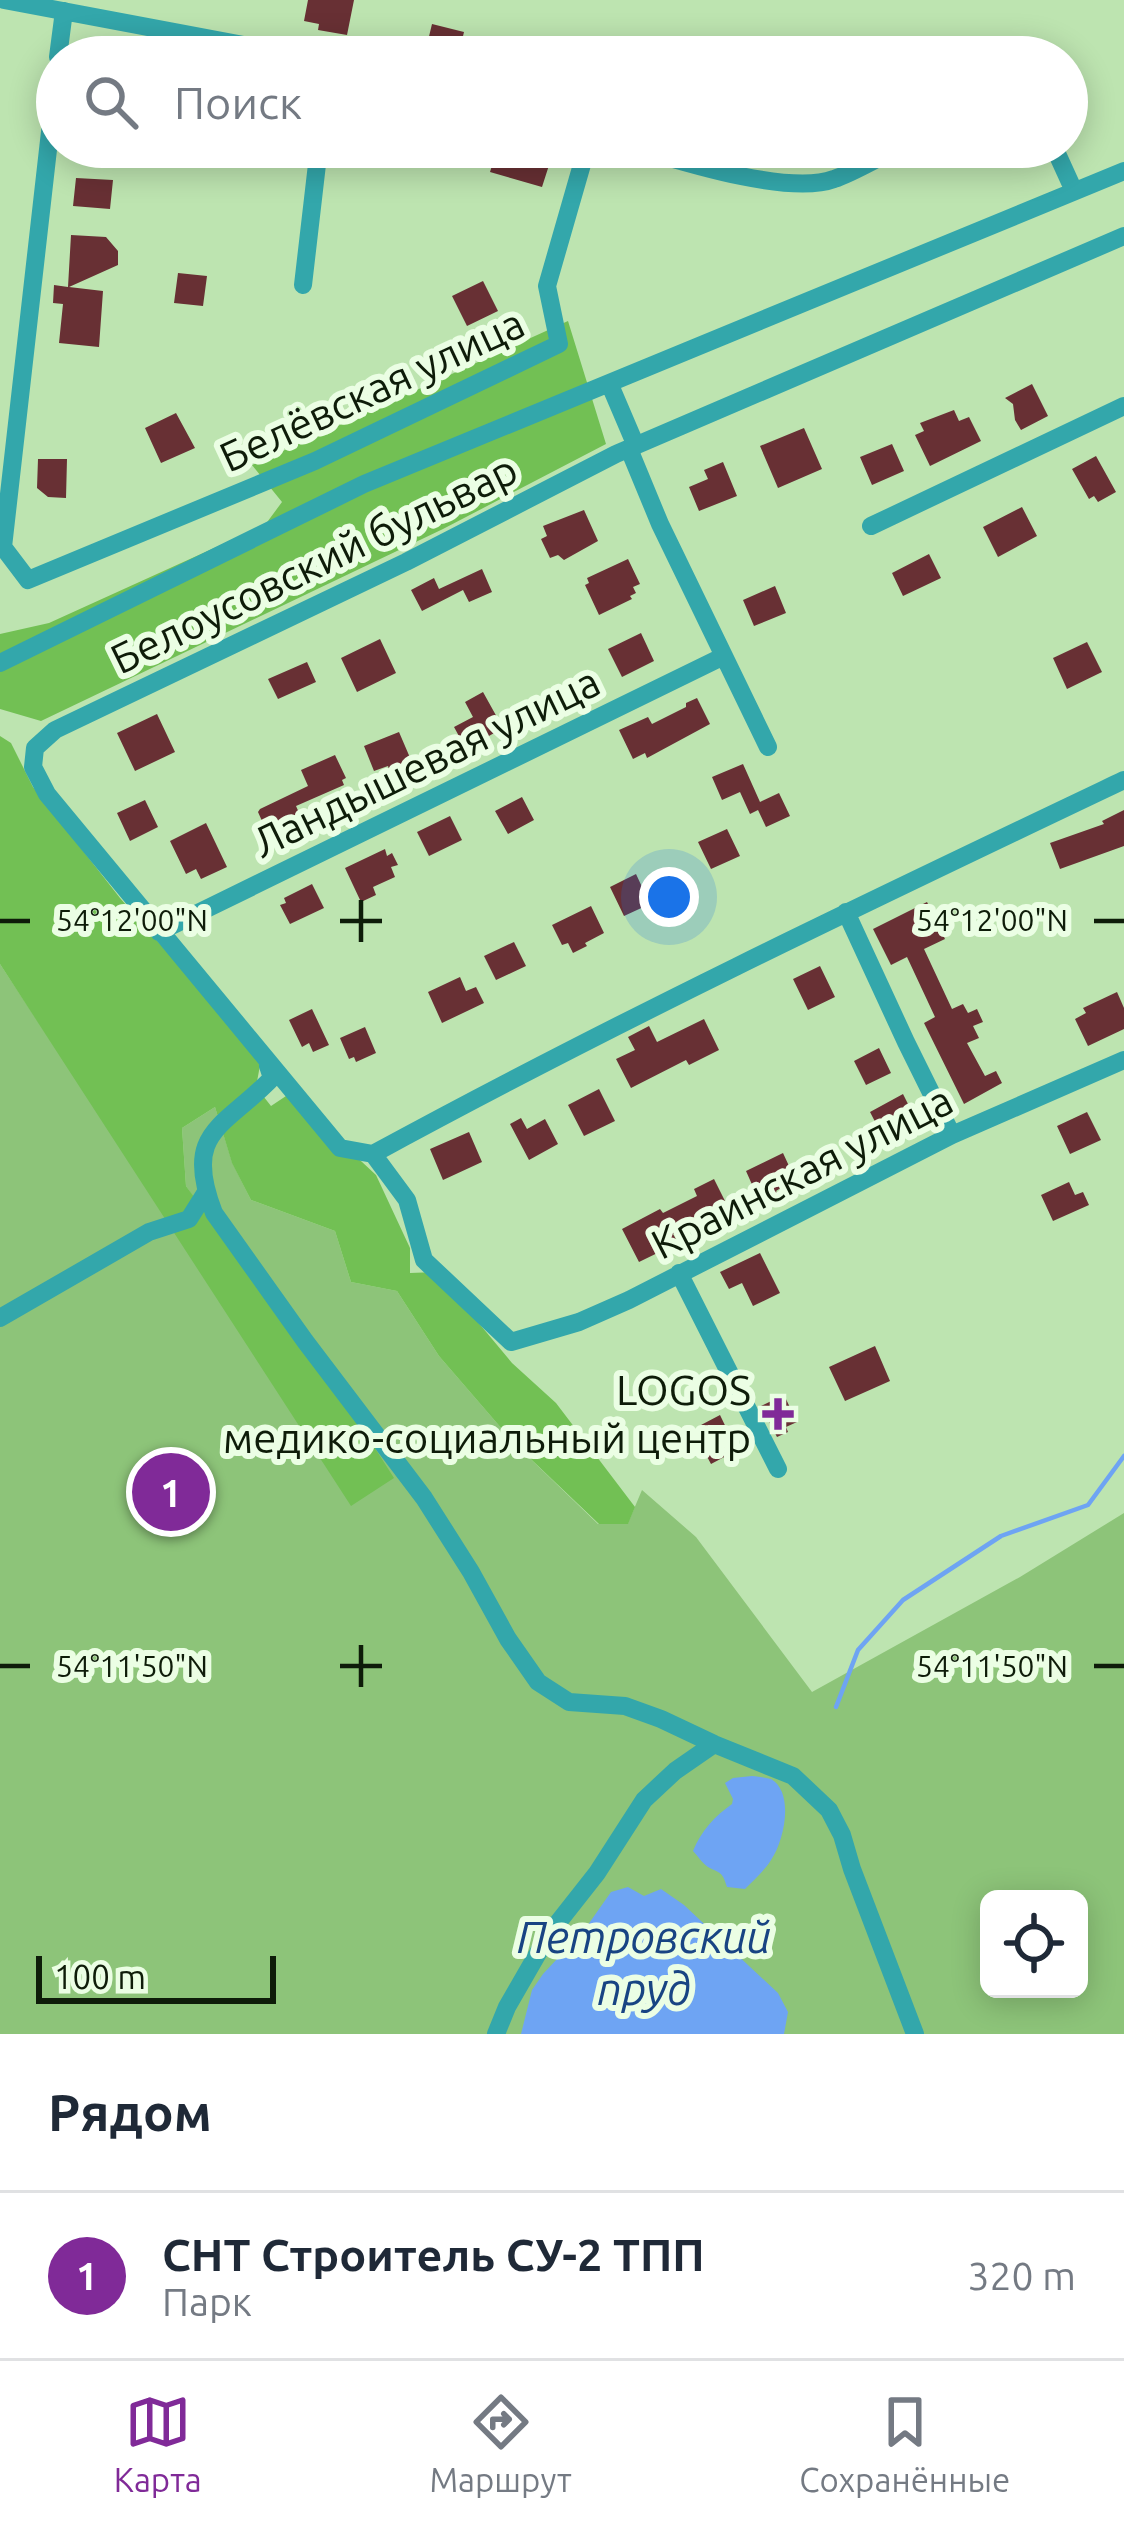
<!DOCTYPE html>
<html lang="ru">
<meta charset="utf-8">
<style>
body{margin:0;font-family:Ubuntu,sans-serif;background:#f2f2f3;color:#1f2937}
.controls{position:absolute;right:36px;bottom:36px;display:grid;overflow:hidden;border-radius:18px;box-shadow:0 6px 30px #0003}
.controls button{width:108px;height:108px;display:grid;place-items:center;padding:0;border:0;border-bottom:3px solid #e0e1e3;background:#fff;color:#1f2937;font:60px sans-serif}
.scale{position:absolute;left:36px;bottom:30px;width:240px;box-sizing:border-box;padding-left:12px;border:6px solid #0e1c09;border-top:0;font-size:33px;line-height:42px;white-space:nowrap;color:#0e1c09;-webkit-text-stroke:9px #ebfee4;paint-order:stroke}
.you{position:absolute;left:669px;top:897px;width:42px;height:42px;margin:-30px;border:9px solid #fff;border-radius:50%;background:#1a73e8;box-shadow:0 0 0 18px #1a73e833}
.badge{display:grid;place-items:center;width:78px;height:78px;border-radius:50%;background:#802a98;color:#fff;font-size:39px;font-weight:700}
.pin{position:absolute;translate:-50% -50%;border:6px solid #fff;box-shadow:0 3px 12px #0006}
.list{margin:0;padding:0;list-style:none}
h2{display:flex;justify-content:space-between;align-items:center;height:156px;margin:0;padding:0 48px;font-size:51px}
h2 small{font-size:39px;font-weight:400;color:#747a83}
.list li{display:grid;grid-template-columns:78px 1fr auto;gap:36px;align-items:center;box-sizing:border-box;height:168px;padding:0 48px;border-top:3px solid #e0e1e3}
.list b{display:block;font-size:45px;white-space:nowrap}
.list p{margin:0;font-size:39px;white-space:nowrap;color:#747a83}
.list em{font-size:39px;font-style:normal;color:#747a83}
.icon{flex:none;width:66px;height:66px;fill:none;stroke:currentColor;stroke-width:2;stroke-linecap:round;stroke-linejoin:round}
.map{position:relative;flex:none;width:1124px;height:2034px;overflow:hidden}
.search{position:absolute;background:#fff;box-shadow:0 6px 30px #0003;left:36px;right:36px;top:36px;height:132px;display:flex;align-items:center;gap:30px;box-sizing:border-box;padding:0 42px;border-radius:66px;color:#747a83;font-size:45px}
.sheet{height:324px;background:#fff}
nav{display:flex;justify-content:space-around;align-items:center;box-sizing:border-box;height:168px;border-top:3px solid #e0e1e3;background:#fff;font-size:33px;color:#747a83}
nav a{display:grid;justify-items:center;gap:6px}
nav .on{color:#802a98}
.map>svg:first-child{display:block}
</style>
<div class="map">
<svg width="1124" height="2034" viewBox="0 0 1124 2034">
<rect width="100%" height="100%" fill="#bde4b0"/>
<path fill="#8dc479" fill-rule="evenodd" d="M 0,964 L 54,1046 L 206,1216 L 186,1186 L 182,1128 L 215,1107 L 232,1162 L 251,1200 L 335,1231 L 351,1282 L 397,1291 L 439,1356 L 515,1444 L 598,1524 L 628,1523 L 642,1490 L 696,1537 L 812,1692 L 1020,1577 L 1124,1513 L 1124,2034 L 0,2034 ZM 989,1899 L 1079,1899 L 1079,1989 L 989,1989 Z"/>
<path fill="#72c054" d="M 568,321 L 606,444 L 443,529 L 41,721 L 0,709 L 0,634 L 49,623 L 265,525 L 282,502 L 252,465 Z
M 0,736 L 11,743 L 33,787 L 120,898 L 261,1060 L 256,1087 L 271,1106 L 289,1094 L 376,1175 L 410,1248 L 410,1273 L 436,1272 L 512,1363 L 556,1403 L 635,1507 L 628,1524 L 599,1524 L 515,1444 L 439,1356 L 397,1291 L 351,1282 L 335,1231 L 251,1200 L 232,1163 L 215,1107 L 182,1128 L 186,1186 L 359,1423 L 394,1478 L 351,1506 L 0,964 Z"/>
<path fill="#6ea4f3" d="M 752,1776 C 755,1776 768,1778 771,1779 C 795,1793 784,1841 771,1860 C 765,1870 754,1880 745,1889 L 727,1887 C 722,1871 721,1874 708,1867 C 703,1864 697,1855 693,1851 C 701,1831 715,1816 732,1804 L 733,1799 L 725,1783 L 733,1778 Z
M 628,1887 L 644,1896 L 661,1889 L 684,1905 L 778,1993 L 788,2012 L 784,2034 L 521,2034 L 532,1990 L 543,1974 L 585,1929 L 611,1892 Z"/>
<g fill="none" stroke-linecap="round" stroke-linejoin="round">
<path stroke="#6ea4f3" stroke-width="4.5" d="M 836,1707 L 858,1650 L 903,1600 L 1001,1536 L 1088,1505 L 1124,1456"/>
</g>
<path fill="#683034" d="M 308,0 L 354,0 L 347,35 L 318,30 L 319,24 L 304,21 Z
M 432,24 L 464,32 L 458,57 L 425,53 Z
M 466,147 L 529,147 L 527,152 L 551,159 L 542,187 L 490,172 L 494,159 L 465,151 Z
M 76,178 L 113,180 L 110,209 L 73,206 Z
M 71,235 L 106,237 L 118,251 L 118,265 L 69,287 L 103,291 L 99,347 L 59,343 L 63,304 L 53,303 L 54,285 L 68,287 Z
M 178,273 L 207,276 L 203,306 L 174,303 Z
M 483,281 L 498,311 L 467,326 L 452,296 Z
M 1032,384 L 1048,416 L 1021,430 L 1015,420 L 1013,404 L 1005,398 Z
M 954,410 L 959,421 L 969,417 L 981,441 L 930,466 L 915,435 L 924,431 L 920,423 Z
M 176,413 L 195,448 L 161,463 L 145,428 Z
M 804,428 L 822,469 L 778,488 L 760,446 Z
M 892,444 L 904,471 L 872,485 L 860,457 Z
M 1096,456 L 1116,492 L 1098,502 L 1094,496 L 1089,499 L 1072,469 Z
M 38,459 L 67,459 L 66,498 L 48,497 L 37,488 Z
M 723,462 L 737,496 L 699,511 L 689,487 L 708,479 L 704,470 Z
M 1022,507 L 1037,536 L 998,557 L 983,527 Z
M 584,510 L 598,541 L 564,560 L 558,555 L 550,558 L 541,539 L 547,536 L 543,526 Z
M 929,554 L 941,578 L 903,596 L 892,573 Z
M 628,559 L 640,584 L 633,587 L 636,593 L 630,596 L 632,599 L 599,615 L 585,585 L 589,583 L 587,578 Z
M 482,569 L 492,592 L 469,602 L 463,590 L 422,611 L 411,590 L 434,578 L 439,589 Z
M 775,586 L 786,613 L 754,626 L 743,600 Z
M 641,633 L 654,661 L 622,677 L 608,649 Z
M 380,639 L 396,673 L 357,692 L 341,658 Z
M 1087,642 L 1102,672 L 1067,689 L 1053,658 Z
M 307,662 L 316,682 L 278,699 L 268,679 Z
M 483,692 L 503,728 L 466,749 L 454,727 L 473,717 L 465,702 Z
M 697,698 L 710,724 L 647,758 L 645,753 L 633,759 L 619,730 L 648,717 L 652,724 L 686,707 L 686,703 Z
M 157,714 L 175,752 L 135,771 L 117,733 Z
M 399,732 L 411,760 L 389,769 L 388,766 L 374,771 L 364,746 Z
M 335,755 L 346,778 L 342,780 L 344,785 L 296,806 L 300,815 L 272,831 L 266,819 L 262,821 L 258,812 L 260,809 L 308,786 L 301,770 Z
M 743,764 L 760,802 L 779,793 L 790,816 L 766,827 L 758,810 L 750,814 L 740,792 L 722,800 L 712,777 Z
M 522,797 L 534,820 L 508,834 L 495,811 Z
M 145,800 L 158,827 L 130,841 L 117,813 Z
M 1124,810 L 1124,846 L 1060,869 L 1050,843 L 1104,824 L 1102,821 Z
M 450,816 L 462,840 L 429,856 L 417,832 Z
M 206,823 L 227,867 L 201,879 L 196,869 L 186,874 L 170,841 Z
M 727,829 L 740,856 L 711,869 L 698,842 Z
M 385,849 L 387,856 L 392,853 L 398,865 L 391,867 L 395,877 L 373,887 L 376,895 L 361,902 L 345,868 Z
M 636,874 L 650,904 L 624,916 L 610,887 Z
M 312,884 L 324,908 L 290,924 L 280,905 L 286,903 L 284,898 Z
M 927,902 L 945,939 L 924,949 L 952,1009 L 963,1004 L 968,1013 L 977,1009 L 983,1022 L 973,1026 L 979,1038 L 967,1043 L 985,1076 L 996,1071 L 1002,1083 L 964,1104 L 924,1023 L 935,1017 L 907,957 L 891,965 L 873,929 Z
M 591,906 L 604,933 L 585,943 L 587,946 L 573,953 L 568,943 L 562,945 L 552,925 Z
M 514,942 L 526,966 L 496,980 L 484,956 Z
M 820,966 L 835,997 L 808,1010 L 793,979 Z
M 460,977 L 466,991 L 476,987 L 484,1003 L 442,1023 L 428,992 Z
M 1117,992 L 1124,1008 L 1124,1029 L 1088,1046 L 1075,1019 L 1086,1013 L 1083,1008 Z
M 312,1009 L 329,1045 L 313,1052 L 309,1043 L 302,1047 L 289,1020 Z
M 704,1019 L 719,1050 L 689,1065 L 686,1060 L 631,1088 L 616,1059 L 635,1050 L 628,1037 L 649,1026 L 657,1042 Z
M 365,1027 L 376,1053 L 356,1062 L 354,1057 L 349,1059 L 340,1038 Z
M 879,1048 L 891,1073 L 866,1085 L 854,1061 Z
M 599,1089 L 615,1121 L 584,1136 L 568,1105 Z
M 903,1094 L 918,1124 L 885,1141 L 870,1112 Z
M 1087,1112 L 1101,1140 L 1070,1154 L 1057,1126 Z
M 521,1118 L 527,1129 L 545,1119 L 558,1144 L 529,1160 L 510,1124 Z
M 469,1132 L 482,1162 L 443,1180 L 430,1149 Z
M 783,1153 L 795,1179 L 776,1191 L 779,1196 L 766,1202 L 763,1196 L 758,1198 L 746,1171 Z
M 714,1179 L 728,1207 L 673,1234 L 678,1243 L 639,1262 L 622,1229 L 660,1209 L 663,1213 L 697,1196 L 694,1189 Z
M 1069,1182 L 1075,1195 L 1083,1192 L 1089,1205 L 1053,1221 L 1041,1195 Z
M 760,1253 L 780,1293 L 753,1306 L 742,1283 L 729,1289 L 720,1272 Z
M 875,1346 L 890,1381 L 845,1401 L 829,1367 Z
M 784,1395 L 797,1422 L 786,1427 L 788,1432 L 777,1437 L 761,1406 Z
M 720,1415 L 734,1444 L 725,1448 L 728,1455 L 711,1464 L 695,1434 L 703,1430 L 701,1425 Z"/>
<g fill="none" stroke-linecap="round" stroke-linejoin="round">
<path stroke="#33a7ab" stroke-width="18" d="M 4,0 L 307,57
M 58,57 L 64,11
M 57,70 L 3,547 L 28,580 L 315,461 L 559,344 L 547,286 L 587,147
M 633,147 C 680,161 789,196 834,179 C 855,172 880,156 901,147
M 1054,147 L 1074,191
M 1124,236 L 616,454 L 406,562 L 55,730 L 35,748 L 33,767 L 47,794 L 340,1148 L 373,1154 L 407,1200 L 424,1260 L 511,1342 L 579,1322 L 629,1300 L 952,1135 L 1124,1060
M 303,285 L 319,147
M 610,385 L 636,446
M 629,449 L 660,524 L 768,747
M 871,526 L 1124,406
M 0,663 L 364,484 L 1124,171
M 846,912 L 906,1042 L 952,1135
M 159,932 L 724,656
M 268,1066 L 272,1078 C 224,1128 182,1131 214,1213 L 305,1341 L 424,1498 L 471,1572 L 508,1639 L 538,1682 L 569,1702 L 625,1706 L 661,1719 L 714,1744 L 793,1776 L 829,1810 L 842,1835 L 852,1869 L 915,2034
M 373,1154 C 619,1020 872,900 1124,780
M 679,1273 L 778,1469
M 0,1318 L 149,1232 L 189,1219 L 206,1192
M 496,2034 L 507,2007 L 549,1934 L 597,1873 L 644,1800 L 675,1771 L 714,1744"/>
</g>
<path fill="none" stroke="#0e1c09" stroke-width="4.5" d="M 361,900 L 361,942M 0,921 L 30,921M 340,921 L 382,921M 1094,921 L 1124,921M 361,1645 L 361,1687M 0,1666 L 30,1666M 340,1666 L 382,1666M 1094,1666 L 1124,1666"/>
<path fill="#802a98" stroke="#ebfee4" stroke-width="4.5" d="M772 1396h12v12h12v12h-12v12h-12v-12h-12v-12h12z"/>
<g text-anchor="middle" stroke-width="12" stroke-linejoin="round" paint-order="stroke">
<g font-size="42" fill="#0e1c09" stroke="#ebfee4">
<text transform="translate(372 390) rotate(-25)" y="15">Белёвская улица</text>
<text transform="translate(314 564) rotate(-26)" y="15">Белоусовский бульвар</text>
<text transform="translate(426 762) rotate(-26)" y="15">Ландышевая улица</text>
<text transform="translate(802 1172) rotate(-27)" y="15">Краинская улица</text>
</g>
<g font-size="42" fill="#0e1c09" stroke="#ebfee4" text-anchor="end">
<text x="751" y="1405">LOGOS<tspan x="751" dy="48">медико-социальный центр</tspan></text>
</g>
<g font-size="45" font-style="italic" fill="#184483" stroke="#ebfee4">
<text x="644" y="1953">Петровский<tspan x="644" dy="52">пруд</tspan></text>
</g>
</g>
<g font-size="30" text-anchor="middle" fill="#0e1c09" stroke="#ebfee4" stroke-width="12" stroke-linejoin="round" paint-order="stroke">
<text x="132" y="931">54°12'00"N</text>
<text x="992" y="931">54°12'00"N</text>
<text x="132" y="1677">54°11'50"N</text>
<text x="992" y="1677">54°11'50"N</text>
</g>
</svg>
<div class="controls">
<button><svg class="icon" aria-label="locate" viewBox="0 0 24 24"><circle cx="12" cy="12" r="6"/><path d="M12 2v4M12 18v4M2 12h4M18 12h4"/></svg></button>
</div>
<div class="scale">100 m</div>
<div class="you"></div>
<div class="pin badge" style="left:171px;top:1492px">1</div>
<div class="search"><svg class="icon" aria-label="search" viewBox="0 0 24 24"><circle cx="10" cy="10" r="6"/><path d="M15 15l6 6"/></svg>Поиск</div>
</div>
<section class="sheet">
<h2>Рядом<small></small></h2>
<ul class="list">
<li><span class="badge">1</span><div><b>СНТ Строитель СУ-2 ТПП</b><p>Парк</p></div><em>320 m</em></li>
</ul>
</section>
<nav>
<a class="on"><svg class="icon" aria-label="map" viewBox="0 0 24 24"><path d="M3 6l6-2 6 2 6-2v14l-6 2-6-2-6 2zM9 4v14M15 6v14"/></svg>Карта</a>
<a><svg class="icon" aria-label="directions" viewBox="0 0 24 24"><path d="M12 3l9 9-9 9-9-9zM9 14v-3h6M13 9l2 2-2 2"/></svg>Маршрут</a>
<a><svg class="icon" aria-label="saved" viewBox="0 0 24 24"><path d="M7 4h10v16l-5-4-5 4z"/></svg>Сохранённые</a>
</nav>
